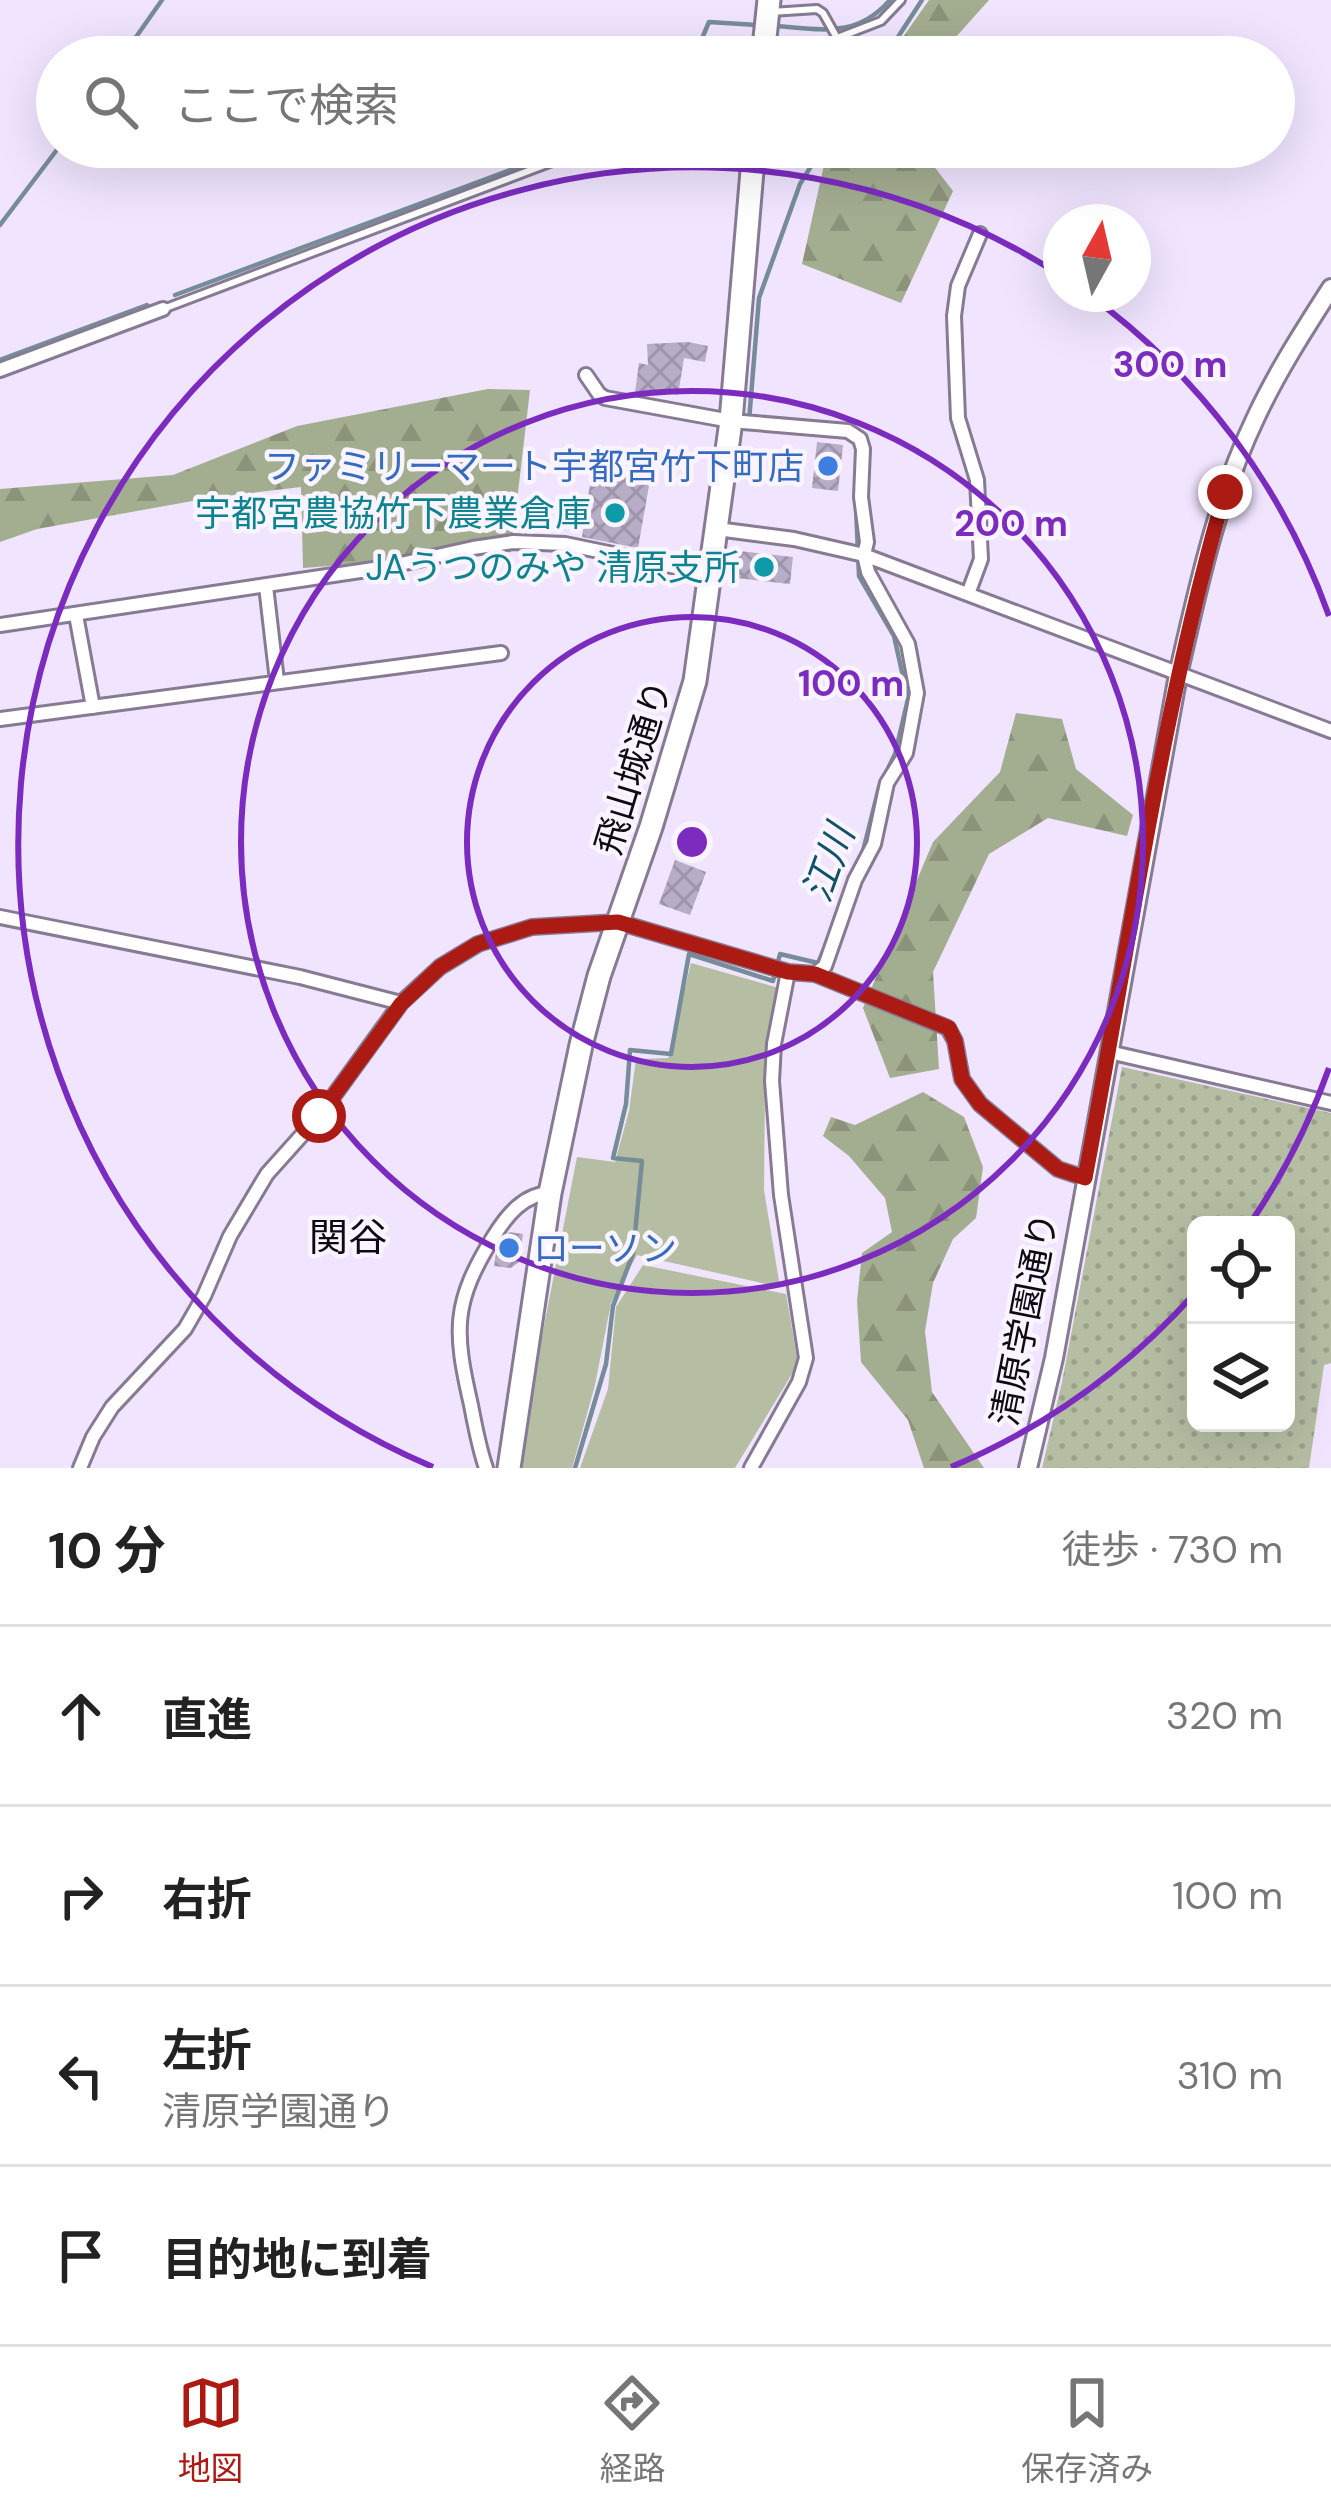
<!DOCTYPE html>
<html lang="ja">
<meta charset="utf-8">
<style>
body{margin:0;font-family:"DM Sans","Noto Sans JP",sans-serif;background:#f2f2f2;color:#222}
.controls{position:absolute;right:36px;bottom:36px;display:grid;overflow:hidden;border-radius:18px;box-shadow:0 12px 48px #0002}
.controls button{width:108px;height:108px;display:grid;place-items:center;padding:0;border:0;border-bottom:3px solid #e0e0e0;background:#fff;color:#222;font:60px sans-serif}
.compass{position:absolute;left:1043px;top:204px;width:108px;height:108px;border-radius:50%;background:#fff;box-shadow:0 12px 48px #0002;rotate:8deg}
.stop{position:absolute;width:36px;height:36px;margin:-27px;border:9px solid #ab1a13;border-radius:50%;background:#fff}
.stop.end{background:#ab1a13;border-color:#fff;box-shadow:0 3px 12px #0008}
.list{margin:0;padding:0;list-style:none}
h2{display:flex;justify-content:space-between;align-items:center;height:156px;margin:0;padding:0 48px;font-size:51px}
h2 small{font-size:39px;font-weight:400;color:#767676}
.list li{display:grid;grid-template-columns:78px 1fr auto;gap:36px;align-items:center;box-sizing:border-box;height:180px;padding:0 48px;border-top:3px solid #e0e0e0}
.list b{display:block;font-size:45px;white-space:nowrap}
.list p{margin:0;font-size:39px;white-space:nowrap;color:#767676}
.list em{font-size:39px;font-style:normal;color:#767676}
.icon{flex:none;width:66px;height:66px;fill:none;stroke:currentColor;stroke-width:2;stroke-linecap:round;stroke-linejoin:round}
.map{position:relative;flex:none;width:1331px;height:1468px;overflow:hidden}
.search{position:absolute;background:#fff;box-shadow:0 12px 48px #0002;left:36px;right:36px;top:36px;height:132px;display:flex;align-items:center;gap:30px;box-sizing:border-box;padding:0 42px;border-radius:66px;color:#767676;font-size:45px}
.sheet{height:876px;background:#fff}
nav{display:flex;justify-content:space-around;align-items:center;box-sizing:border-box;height:168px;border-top:3px solid #e0e0e0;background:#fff;font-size:33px;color:#767676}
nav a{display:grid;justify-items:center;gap:6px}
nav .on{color:#ab1a13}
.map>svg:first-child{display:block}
</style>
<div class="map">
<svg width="1331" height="1468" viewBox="0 0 1331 1468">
<defs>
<pattern id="forest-firs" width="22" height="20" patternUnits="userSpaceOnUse" patternTransform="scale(3)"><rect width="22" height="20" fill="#a3ad90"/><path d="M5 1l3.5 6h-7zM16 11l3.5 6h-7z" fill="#8b947b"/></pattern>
<pattern id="park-dots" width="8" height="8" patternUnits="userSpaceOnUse" patternTransform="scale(3)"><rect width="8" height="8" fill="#b5bea3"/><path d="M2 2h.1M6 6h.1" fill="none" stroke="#9aa28b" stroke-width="1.8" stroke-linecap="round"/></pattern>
<pattern id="building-cross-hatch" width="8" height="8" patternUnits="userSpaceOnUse" patternTransform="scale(3)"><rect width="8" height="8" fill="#b8adc6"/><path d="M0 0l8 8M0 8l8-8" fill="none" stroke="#9d94a9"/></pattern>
</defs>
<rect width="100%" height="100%" fill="#f0e4fe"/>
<path fill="#b5bea3" d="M 691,963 L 779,988 L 765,1078 L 764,1190 L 780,1287 L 637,1255 L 611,1303 L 595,1385 L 572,1468 L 521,1468 L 535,1372 L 577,1157 L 615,1162 L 629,1111 L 636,1059 L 668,1058 Z
M 643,1265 L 786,1294 L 798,1364 L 735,1468 L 580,1468 L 608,1389 L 616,1307 Z"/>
<path fill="url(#forest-firs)" d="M 929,0 L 989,0 L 938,57 L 889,57 Z
M 828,147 L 919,147 L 953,191 L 901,303 L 802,264 Z
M 488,389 L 530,390 L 511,552 L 303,568 L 301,487 L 209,498 L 37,529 L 0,542 L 0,489 L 173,475 L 297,426 Z
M 1016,713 L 1062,719 L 1076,769 L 1133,815 L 1127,836 L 1048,818 L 989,854 L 933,972 L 939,1069 L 890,1078 L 863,1008 L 933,842 L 1000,772 Z
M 923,1092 L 964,1117 L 983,1167 L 976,1218 L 953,1239 L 933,1283 L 925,1331 L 932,1392 L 984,1468 L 924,1468 L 908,1420 L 861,1362 L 857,1301 L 862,1253 L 892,1232 L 885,1198 L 849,1156 L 823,1136 L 831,1117 L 855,1125 Z"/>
<path fill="url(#park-dots)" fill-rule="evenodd" d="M 1122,1067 L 1331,1113 L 1331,1363 L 1324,1365 L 1309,1468 L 1042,1468 L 1062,1382 ZM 1196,1225 L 1286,1225 L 1286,1423 L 1196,1423 Z"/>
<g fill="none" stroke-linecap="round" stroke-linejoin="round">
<path stroke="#768d99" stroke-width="4.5" d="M 775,26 C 821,29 856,39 890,0
M 122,57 L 162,0
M 694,57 L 709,22 L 757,25
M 885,57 L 922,0
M 0,225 L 59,147
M 175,295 L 572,147
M 0,360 L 147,305
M 749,421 L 759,298 L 800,184 L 823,147
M 856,507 L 859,576 L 894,636 L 908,699 L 895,754 L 879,787 L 862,855
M 575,1468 L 606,1364 L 613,1306 L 633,1254 L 642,1161 L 613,1158 L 626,1104 L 630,1050 L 671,1054 L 689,954 L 773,981 L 780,954 L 818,963 L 829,938"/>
</g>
<path fill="url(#building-cross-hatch)" d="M 688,342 L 708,346 L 705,362 L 684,358 L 678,395 L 647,390 L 647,393 L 635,392 L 639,363 L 648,365 L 647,344 Z
M 817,442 L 843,445 L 838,491 L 812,488 Z
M 592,471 L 650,480 L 638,548 L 582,537 Z
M 739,551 L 793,557 L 790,584 L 736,578 Z
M 675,860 L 706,872 L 690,915 L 659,904 Z
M 509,1232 L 523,1234 L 519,1262 L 511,1268 L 494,1266 L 496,1254 Z"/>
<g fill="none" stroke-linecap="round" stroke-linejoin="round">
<defs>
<path id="lane" d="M 771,12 L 817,9 L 823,13 L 837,38 L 881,21 L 901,0
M 163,309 L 592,147"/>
<path id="street" d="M 0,370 L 163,309
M 717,529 L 794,539 L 864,555 L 1331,731
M 266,586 L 277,681
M 968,594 L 981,559 L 977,480 L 958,418 L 954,316 L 958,286 L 980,234
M 76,615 L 93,707
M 0,625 L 387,567 L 473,548 L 513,542 L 565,544 L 710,574
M 0,719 L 501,653
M 0,917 L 300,977 L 401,1003
M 815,974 L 948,1028 L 955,1041 L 962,1079 L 980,1104 L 1058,1169 L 1085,1178
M 1109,1052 L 1331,1103
M 80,1468 L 93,1437 L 112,1407 L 185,1329 L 204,1296 L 230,1236 L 267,1174 L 319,1116 L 401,1003 L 440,967 L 478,944 L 532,927 L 618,922 L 788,972 L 815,974 L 825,966 L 855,880 L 874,844 L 887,783 L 906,753 L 917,693 L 908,644 L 868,572 L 864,555 L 867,542 L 861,497 L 863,449 L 860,439 L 848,431 L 731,421 L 605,398 L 599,394 L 586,375
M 486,1468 C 479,1448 475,1426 471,1405 C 454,1331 452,1303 494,1236 C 507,1215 524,1194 550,1193
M 751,1468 L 799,1382 L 806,1358 L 781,1195 L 772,1081 L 774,1044 L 788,972"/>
<path id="secondary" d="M 1028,1468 L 1054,1358 L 1178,675 C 1198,587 1217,498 1256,417 C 1277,372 1304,330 1331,288"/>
<path id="highway" d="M 763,57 L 769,0
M 509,1468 L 550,1193 L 581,1045 L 599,976 L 651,827 L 695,681 L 731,421 L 754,147"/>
</defs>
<use href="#lane" stroke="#867b93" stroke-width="12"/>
<use href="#street" stroke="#867b93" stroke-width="18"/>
<use href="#secondary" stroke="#867b93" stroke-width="22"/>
<use href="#highway" stroke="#867b93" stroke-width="27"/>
<use href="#lane" stroke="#fff" stroke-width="6"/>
<use href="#street" stroke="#fff" stroke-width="12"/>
<use href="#secondary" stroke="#fff" stroke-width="16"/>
<use href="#highway" stroke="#fff" stroke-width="21"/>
</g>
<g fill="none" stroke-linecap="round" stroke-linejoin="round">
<path stroke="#ab1a13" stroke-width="15" d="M 319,1116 L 401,1004 L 440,967 L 478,944 L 532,927 L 618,922 L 788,972 L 815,974 L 949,1028 L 955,1041 L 962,1079 L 980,1104 L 1058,1169 L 1085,1178 C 1129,949 1160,715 1225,492"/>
</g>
<g fill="none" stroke="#7b2cbf" stroke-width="6">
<circle cx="692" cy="842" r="225"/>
<circle cx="692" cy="842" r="451"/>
<path d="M1329 1068A676 676 0 0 1 1249 1225M1194 1294A676 676 0 0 1 951 1467M433 1467A676 676 0 1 1 1060 275M1089 295A676 676 0 0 1 1329 616"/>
</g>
<g fill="#3f7fe0" stroke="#f9f4ff" stroke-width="4.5">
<circle cx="828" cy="466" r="12"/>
<circle cx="509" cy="1248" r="12"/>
</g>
<g fill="#0f9aa8" stroke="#f9f4ff" stroke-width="4.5">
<circle cx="615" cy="513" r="12"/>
<circle cx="764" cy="567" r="12"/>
</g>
<g text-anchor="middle" stroke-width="9" stroke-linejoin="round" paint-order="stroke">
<g font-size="36" fill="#366cbe" stroke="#f9f4ff" text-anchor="end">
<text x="804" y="479">ファミリーマート宇都宮竹下町店</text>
<text x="533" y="1261" text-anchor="start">ローソン</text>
</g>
<g font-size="36" fill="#0d838f" stroke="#f9f4ff" text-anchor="end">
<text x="591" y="526">宇都宮農協竹下農業倉庫</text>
<text x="740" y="580">JAうつのみや 清原支所</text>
</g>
<g font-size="36" fill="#0e0a13" stroke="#f9f4ff">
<text transform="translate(633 767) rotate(-73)" y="13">飛山城通り</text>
<text transform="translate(1024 1319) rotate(-79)" y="13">清原学園通り</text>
</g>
<g font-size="39" font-style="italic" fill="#0f5369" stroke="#f9f4ff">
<text transform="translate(828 863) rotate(-70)" y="14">江川</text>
</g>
<g font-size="39" fill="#0e0a13" stroke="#f9f4ff">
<text x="348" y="1251">関谷</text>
</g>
</g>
<circle cx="692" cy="842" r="18" fill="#7b2cbf" stroke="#f9f4ff" stroke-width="6"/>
<g font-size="36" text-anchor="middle" font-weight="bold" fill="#7b2cbf" stroke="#f9f4ff" stroke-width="9" stroke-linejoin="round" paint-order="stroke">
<text x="1170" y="377">300 m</text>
<text x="1011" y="536">200 m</text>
<text x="851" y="696">100 m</text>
</g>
</svg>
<div class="controls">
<button><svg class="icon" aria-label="locate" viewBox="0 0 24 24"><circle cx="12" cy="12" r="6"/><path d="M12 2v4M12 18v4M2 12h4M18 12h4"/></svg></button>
<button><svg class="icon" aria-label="layers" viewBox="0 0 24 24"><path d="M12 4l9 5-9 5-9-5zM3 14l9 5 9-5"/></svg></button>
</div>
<svg class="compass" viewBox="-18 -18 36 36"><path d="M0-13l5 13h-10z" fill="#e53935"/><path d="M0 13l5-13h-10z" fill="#767676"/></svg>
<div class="stop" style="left:319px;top:1116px"></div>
<div class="stop end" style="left:1225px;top:492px"></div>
<div class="search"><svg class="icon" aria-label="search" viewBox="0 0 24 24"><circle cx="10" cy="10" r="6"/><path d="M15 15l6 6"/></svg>ここで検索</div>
</div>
<section class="sheet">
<h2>10 分<small>徒歩 · 730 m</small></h2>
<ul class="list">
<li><svg class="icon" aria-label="ahead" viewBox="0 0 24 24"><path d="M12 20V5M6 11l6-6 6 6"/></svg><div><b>直進</b></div><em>320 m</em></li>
<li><svg class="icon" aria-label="right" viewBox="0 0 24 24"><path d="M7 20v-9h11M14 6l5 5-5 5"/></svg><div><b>右折</b></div><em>100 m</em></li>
<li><svg class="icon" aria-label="left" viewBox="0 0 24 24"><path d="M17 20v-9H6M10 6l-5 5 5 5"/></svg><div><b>左折</b><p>清原学園通り</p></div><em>310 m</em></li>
<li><svg class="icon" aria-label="arrive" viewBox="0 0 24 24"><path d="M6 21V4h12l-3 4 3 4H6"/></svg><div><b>目的地に到着</b></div></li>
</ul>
</section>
<nav>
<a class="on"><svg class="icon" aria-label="map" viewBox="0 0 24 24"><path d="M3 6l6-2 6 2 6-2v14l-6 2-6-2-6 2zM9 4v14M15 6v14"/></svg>地図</a>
<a><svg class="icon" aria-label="directions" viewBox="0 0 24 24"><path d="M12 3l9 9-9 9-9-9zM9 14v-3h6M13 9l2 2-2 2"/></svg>経路</a>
<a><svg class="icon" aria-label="saved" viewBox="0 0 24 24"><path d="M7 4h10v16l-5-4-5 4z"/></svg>保存済み</a>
</nav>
